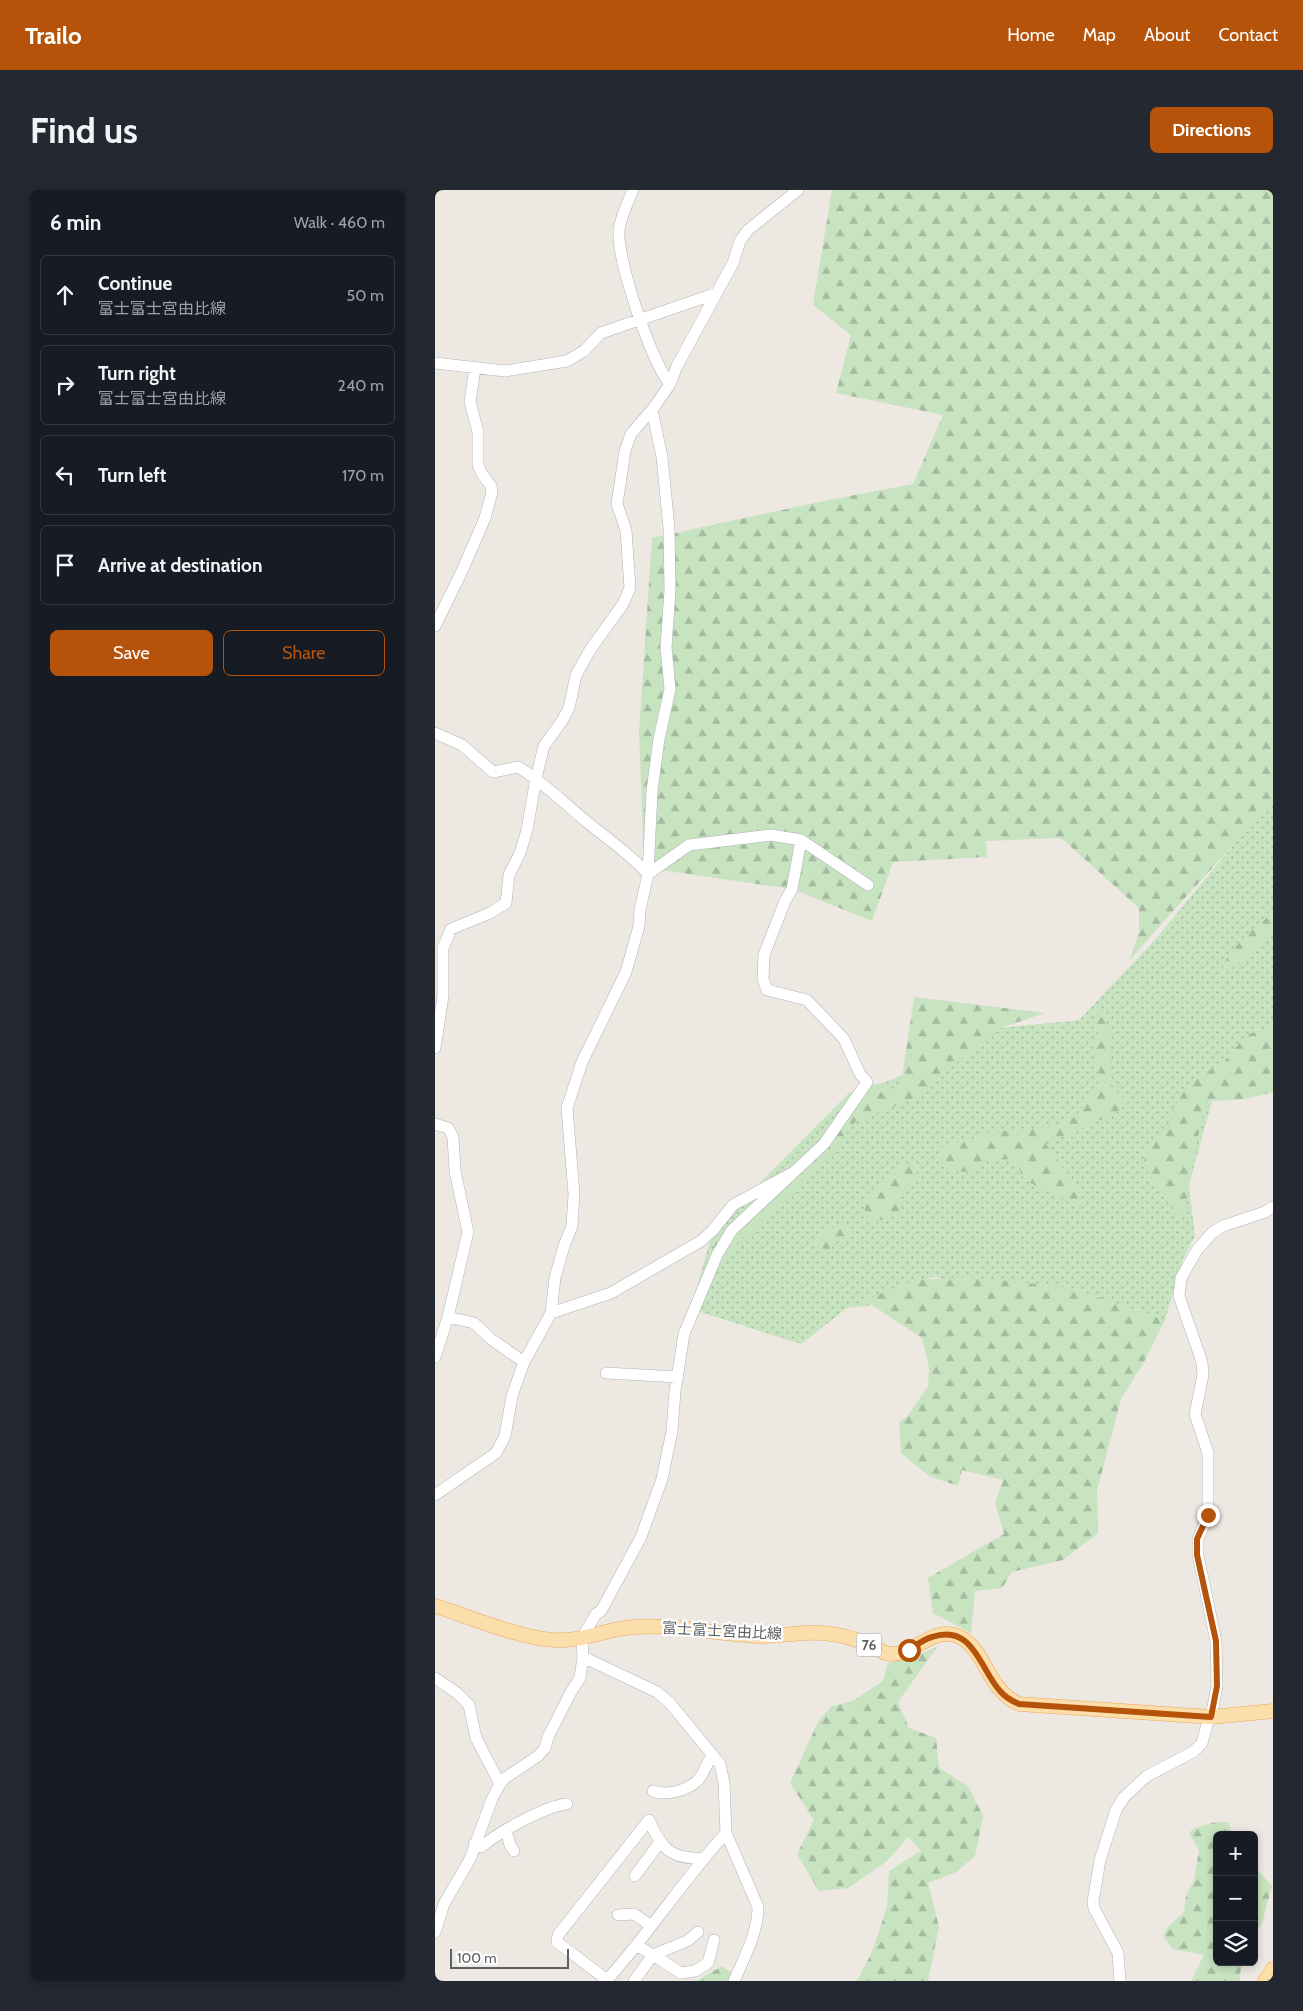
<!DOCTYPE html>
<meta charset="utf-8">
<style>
body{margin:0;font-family:Cabin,"Noto Sans JP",sans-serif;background:#242831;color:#f1f3f6}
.controls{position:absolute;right:15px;bottom:15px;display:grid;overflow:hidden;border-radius:8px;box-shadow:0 2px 8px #0003}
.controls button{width:45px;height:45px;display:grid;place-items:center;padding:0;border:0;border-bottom:1px solid #363941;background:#171b24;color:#f1f3f6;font:25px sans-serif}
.scale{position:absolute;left:15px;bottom:12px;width:119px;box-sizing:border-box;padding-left:5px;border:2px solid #5b6062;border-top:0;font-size:14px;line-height:18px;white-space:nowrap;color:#5b6062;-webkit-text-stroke:4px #fff;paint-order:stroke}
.stop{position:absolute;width:15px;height:15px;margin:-11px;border:4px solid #b45309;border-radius:50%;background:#fff}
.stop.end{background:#b45309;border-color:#fff;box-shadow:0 1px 5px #0008}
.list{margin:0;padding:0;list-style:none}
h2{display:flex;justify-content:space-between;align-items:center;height:65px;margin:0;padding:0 20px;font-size:21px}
h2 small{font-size:16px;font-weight:400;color:#9ea1a6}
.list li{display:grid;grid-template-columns:32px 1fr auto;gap:15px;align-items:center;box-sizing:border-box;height:80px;margin:0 10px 10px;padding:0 10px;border:1px solid #363941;border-radius:8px}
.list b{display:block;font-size:19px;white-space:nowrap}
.list p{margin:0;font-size:16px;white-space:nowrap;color:#9ea1a6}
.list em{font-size:16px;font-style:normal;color:#9ea1a6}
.actions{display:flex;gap:10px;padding:15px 20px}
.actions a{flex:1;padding:11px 0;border:1px solid #b45309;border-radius:8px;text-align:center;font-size:18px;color:#b45309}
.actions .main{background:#b45309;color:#fff}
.icon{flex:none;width:28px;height:28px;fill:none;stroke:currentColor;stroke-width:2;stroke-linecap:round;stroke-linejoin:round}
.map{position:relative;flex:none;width:838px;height:1791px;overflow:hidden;border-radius:8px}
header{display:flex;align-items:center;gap:30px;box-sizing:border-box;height:70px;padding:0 25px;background:#b45309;color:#fff}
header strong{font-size:24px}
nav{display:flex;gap:28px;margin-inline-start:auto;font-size:18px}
.intro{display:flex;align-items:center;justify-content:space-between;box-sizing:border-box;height:120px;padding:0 30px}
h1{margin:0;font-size:35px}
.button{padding:12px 22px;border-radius:8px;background:#b45309;color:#fff;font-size:18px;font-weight:700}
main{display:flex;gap:30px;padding:0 30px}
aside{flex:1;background:#171b24;border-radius:8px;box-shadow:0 2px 8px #0003}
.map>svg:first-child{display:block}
</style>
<header>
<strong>Trailo</strong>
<nav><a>Home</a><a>Map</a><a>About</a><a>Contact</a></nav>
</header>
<div class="intro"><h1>Find us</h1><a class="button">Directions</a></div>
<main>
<aside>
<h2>6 min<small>Walk · 460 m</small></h2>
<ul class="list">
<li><svg class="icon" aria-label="ahead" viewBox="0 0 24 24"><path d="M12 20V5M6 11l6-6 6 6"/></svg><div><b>Continue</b><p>富士富士宮由比線</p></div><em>50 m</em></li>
<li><svg class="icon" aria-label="right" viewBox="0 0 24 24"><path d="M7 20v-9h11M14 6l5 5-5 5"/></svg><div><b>Turn right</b><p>富士富士宮由比線</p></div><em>240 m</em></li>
<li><svg class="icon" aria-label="left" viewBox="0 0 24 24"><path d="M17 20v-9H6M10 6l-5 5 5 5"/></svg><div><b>Turn left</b></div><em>170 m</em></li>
<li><svg class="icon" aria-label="arrive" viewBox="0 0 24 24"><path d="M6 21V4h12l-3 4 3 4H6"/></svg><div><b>Arrive at destination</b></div></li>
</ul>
<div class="actions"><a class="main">Save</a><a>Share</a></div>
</aside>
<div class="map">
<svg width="838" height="1791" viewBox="0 0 838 1791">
<defs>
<pattern id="grass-dots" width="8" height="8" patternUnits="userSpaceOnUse" patternTransform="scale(1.25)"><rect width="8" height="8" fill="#c7e3c0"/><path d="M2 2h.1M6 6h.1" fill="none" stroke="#a5bb9f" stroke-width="1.8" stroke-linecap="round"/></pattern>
<pattern id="forest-firs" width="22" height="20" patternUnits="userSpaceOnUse" patternTransform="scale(1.25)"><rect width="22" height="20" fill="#c7e3c0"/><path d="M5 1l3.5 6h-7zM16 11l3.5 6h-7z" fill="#a5bb9f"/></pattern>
</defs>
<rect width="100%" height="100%" fill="#ede8e2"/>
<path fill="url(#grass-dots)" d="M 838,611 L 838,901 L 777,911 L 754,995 L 760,1046 L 748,1069 L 730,1130 L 653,1111 L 497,1087 L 412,1118 L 366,1154 L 256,1119 L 278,1040 L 414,903 L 456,890 L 565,838 L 644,830 L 720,750 L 833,613 Z"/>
<path fill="url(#forest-firs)" d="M 397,0 L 838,0 L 838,611 L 728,732 L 695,770 L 704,742 L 704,718 L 626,648 L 551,651 L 552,667 L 458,672 L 437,731 L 357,699 L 225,680 L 209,671 L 204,543 L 217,348 L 384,312 L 478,294 L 508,225 L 401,203 L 416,145 L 378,115 Z
M 838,722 L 838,741 C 820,756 806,774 786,785 C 788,761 821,738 838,722 Z
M 479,807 L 610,823 L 565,838 L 506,885 L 481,908 L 421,931 L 369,994 L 303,1052 L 279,1084 L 274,1078 L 282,1047 L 384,950 L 432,892 L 465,901 Z
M 667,820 C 670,832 676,846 676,859 C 678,886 667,893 693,912 L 681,923 L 640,941 L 642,947 L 628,946 L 609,950 C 620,971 641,988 646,1011 L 643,1015 L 589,990 L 580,969 L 554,970 L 539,982 L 515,981 L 502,970 L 509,954 L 538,949 L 554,942 L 599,939 L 623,934 L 631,928 L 645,922 L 655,902 L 665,891 C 664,876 659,865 657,851 L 663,844 L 658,822 Z
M 838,836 L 838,902 L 810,909 L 777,911 L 766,930 L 748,1030 L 728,1006 L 713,982 L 709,971 L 716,950 L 734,939 L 738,920 L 755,891 L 788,873 L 811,845 Z
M 474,973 L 481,980 L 483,989 L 465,1006 L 465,1022 L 452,1030 L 432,1029 L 429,1015 L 463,974 Z
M 408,1035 L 417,1041 L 403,1051 L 390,1065 L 379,1052 L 389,1040 Z
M 538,1087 L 636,1098 L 730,1130 L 709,1172 L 686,1209 L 662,1301 L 663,1343 L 628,1370 L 577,1382 L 567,1398 L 540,1401 L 536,1443 L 498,1423 L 493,1388 L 569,1344 L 560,1313 L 568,1290 L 527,1280 L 523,1296 L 494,1286 L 466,1263 L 464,1232 L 472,1227 L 493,1196 L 494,1178 L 487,1148 L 437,1115 L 412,1118 L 479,1090 Z
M 502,1457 L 463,1512 L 474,1538 L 501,1548 L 504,1578 L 533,1596 L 548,1626 L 540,1666 L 521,1682 L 493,1693 L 504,1737 L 493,1791 L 422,1791 L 437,1762 L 452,1717 L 454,1681 L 486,1661 L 473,1647 L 452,1671 L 413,1698 L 384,1701 L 362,1664 L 379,1630 L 355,1593 L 383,1532 L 397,1516 L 418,1511 L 448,1491 L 453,1473 L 474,1469 Z
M 781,1632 L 793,1632 L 798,1645 L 782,1645 L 782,1772 L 808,1772 L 804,1787 L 806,1791 L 756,1791 L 769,1765 L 737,1759 L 728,1745 L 735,1735 L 749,1722 L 751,1706 L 759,1690 L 764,1660 L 754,1643 L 759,1638 Z
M 819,1676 L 837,1696 L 827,1733 L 819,1745 Z
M 287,1776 L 297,1783 L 295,1791 L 261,1791 Z"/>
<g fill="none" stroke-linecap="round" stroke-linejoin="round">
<defs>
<path id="minor" d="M 198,0 C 193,12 185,28 184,41 C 182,70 216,171 235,194
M 0,173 L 70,181 L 132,171 L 149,161 L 166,143 L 282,103
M 0,436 L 27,381 L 50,328 L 57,302 L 56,296 L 47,284 L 43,275 L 43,242 L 35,212 L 40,178
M 0,543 L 27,555 L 58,582 L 83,577 C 108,592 129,613 152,632 C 173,649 195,664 213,684
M 213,684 L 254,655 L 336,645 L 366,650 L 433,695
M 0,858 L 8,806 L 8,758 L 16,739 L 55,723 L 71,713 L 74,685 L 85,663 L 92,640 L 101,588 L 109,556 L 127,531 L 134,518 L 141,485 L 155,460 L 188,414 L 195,398 L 191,340 L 182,314 L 190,261 L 196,244 L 220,216 L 235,194 L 242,176 L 298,73 L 305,51 L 313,40 L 363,0
M 0,934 L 13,938 L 18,947 L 20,981 L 33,1042 L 13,1127 L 0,1167
M 116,1123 L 176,1103 L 266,1051 L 278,1040 L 298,1015 L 359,982 L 389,954 L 432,892 L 425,884 L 409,849 L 372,810 L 332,800 L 328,789 L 329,765 L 350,711 L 357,699 L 366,650
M 13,1127 L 39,1133 L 56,1149 L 89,1172
M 171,1183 L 243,1187
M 0,1305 L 61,1263 L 70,1246 L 77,1206 L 89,1172 L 116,1123 L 120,1088 L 129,1056 L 137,1036 L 139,1004 L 132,918 L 147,872 L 191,782 L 204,736 L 205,720 L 213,684 L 217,601 L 224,549 L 235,499 L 231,457 L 235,400 L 234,338 L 227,267 L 217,220
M 148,1467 L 222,1502 L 234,1512 L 285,1574 L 289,1593 L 291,1643 L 323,1717 C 323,1743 309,1768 299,1791
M 0,1488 L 22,1503 L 34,1515 L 41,1548 L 65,1594
M 776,1527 L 782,1496 L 781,1451 L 763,1365 L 763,1349 L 773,1325 L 773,1263 L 760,1224 L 768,1185 L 767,1172 L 744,1106 L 746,1088 L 762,1060 L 777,1043 L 788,1036 L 830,1022 L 838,1017
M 218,1601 C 231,1606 250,1601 261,1592 C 269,1586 271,1572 278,1565
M 71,1640 L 75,1655 L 79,1661
M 39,1654 L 46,1657 C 64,1642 110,1616 132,1614
M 200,1686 L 225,1652
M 183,1725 L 199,1724 L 216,1736
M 0,1742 L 9,1714 L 35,1669 L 57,1609 L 65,1594 L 70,1588 L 103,1566 L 110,1558 L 113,1547 L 136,1502 L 145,1488 L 148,1467 L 147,1448 L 161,1424 L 166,1421 L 206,1347 L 227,1289 L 237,1241 L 240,1201 L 249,1144 L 282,1065 L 297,1040 L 359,982
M 201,1755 L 218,1765 L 252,1751 L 263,1742
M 172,1790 L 122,1752 L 123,1745 L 214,1630 C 226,1658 236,1670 268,1668
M 171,1791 C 214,1744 248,1690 291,1643
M 199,1791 L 218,1765 L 246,1783 L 260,1781 L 273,1773 L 279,1750
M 685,1791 L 683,1763 L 659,1718 L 658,1712 L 665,1670 L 681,1620 L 689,1607 L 712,1586 L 758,1562 L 767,1553 L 774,1527"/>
<path id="major" d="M 0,1416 C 35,1427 84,1448 120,1450 C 146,1452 172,1439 198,1437 C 239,1434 281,1444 322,1446 C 344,1447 365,1441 387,1443 C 403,1444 419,1448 434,1455 C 441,1458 447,1463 455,1464 C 480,1466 498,1434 525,1447 C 551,1460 552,1500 584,1514 L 776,1527 L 838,1521
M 830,1791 L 838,1779"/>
</defs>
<use href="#minor" stroke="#b0b4b7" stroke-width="12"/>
<use href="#major" stroke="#eaa85e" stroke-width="15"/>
<use href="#minor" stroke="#fff" stroke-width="11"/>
<use href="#major" stroke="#fbdea9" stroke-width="14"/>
</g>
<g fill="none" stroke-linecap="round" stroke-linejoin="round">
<path stroke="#b45309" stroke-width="6" d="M 474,1460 C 481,1455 489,1449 497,1447 C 538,1433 545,1479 565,1501 C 570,1507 577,1511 584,1514 L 776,1527 L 782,1496 L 781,1451 L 762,1365 L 762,1349 L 773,1325"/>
</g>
<g text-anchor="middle" stroke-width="4.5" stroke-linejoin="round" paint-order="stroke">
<rect fill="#fff" stroke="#8c9091" stroke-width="1" x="421.5" y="1443.5" width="25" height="23" rx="4"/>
<g font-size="14" font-weight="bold" fill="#5b6062">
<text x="434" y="1460">76</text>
</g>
<g font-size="15" fill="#5b6062" stroke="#fff">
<text transform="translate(287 1441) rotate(3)" y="5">富士富士宮由比線</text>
</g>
</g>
</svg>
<div class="controls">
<button>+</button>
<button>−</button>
<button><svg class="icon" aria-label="layers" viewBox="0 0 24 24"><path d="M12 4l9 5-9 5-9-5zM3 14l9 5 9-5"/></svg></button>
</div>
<div class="scale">100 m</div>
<div class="stop" style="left:474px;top:1460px"></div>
<div class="stop end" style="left:773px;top:1325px"></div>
</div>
</main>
